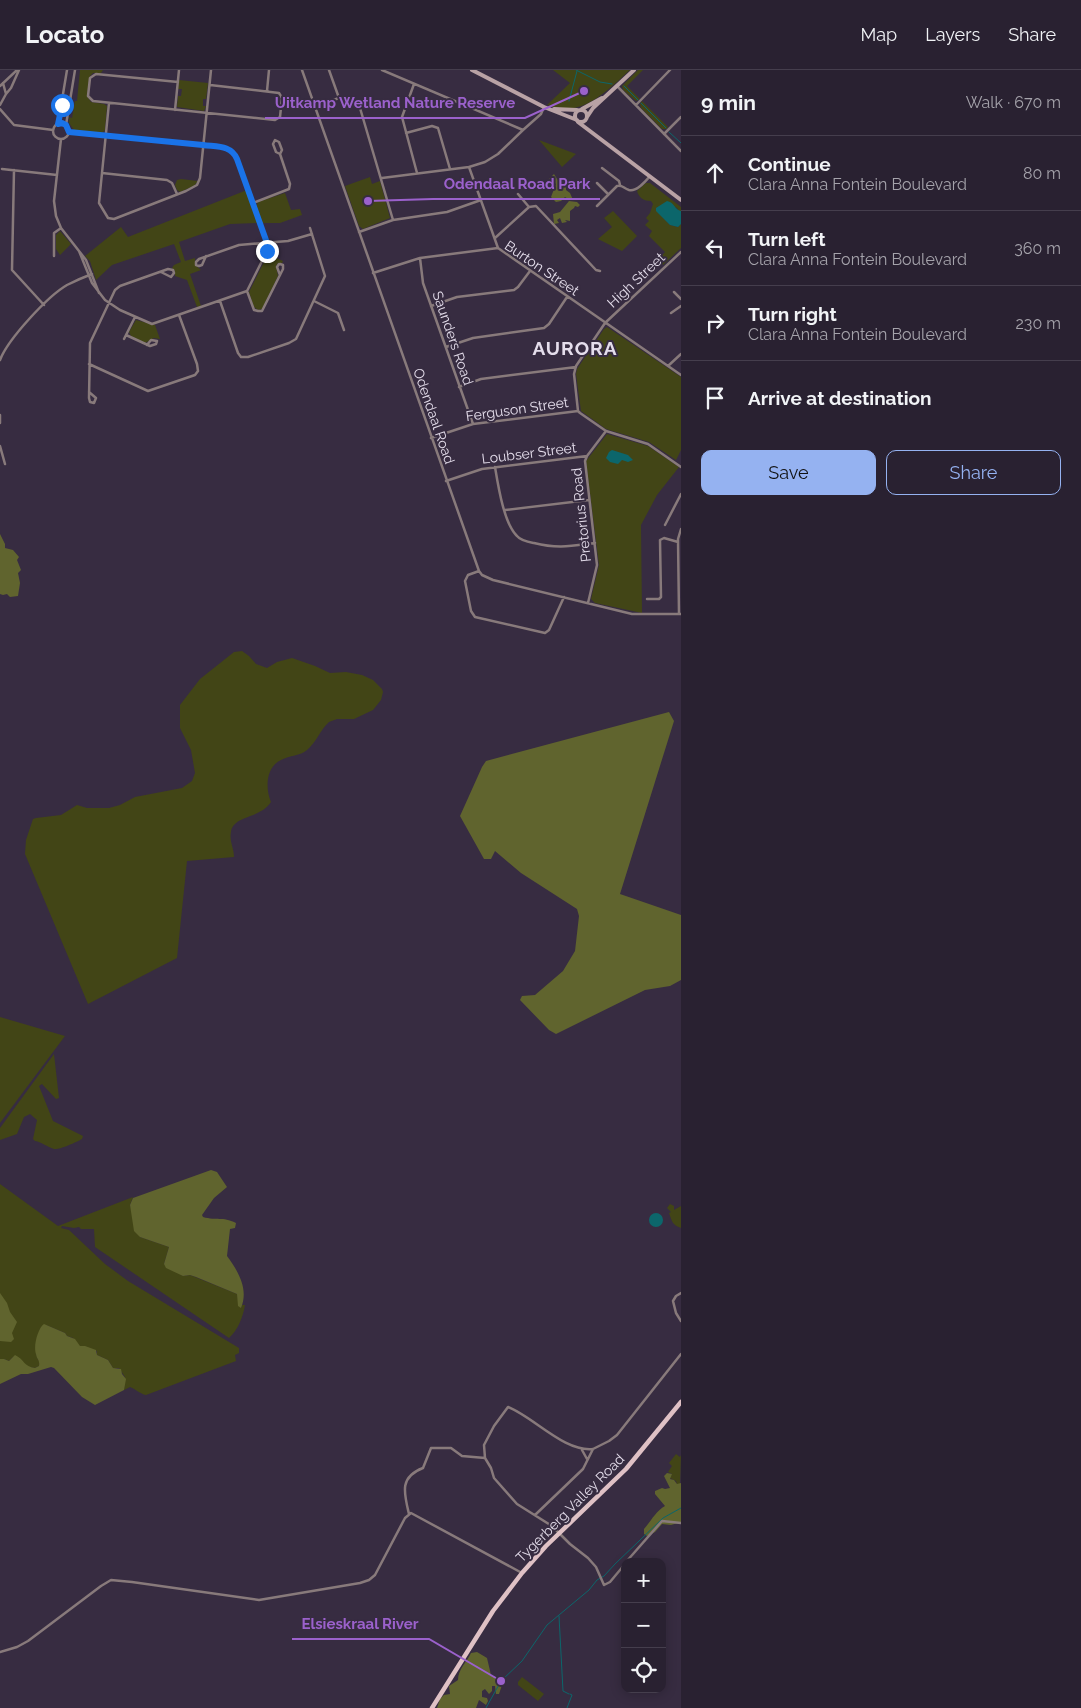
<!DOCTYPE html>
<meta charset="utf-8">
<style>
body{margin:0;font-family:Raleway,sans-serif;background:#352e3d;color:#f1f3f6}
.controls{position:absolute;right:15px;bottom:15px;display:grid;overflow:hidden;border-radius:10px;box-shadow:0 2px 12px #0003}
.controls button{width:45px;height:45px;display:grid;place-items:center;padding:0;border:0;border-bottom:1px solid #453e4d;background:#292131;color:#f1f3f6;font:25px sans-serif}
.stop{position:absolute;width:15px;height:15px;margin:-11px;border:4px solid #1a73e8;border-radius:50%;background:#fff}
.stop.end{background:#1a73e8;border-color:#fff;box-shadow:0 1px 5px #0008}
.list{margin:0;padding:0;list-style:none}
h2{display:flex;justify-content:space-between;align-items:center;height:65px;margin:0;padding:0 20px;font-size:21px}
h2 small{font-size:16px;font-weight:400;color:#a5a3ab}
.list li{display:grid;grid-template-columns:32px 1fr auto;gap:15px;align-items:center;box-sizing:border-box;height:75px;padding:0 20px;border-top:1px solid #453e4d}
.list b{display:block;font-size:19px;white-space:nowrap}
.list p{margin:0;font-size:16px;white-space:nowrap;color:#a5a3ab}
.list em{font-size:16px;font-style:normal;color:#a5a3ab}
.actions{display:flex;gap:10px;padding:15px 20px}
.actions a{flex:1;padding:11px 0;border:1px solid #95b2f1;border-radius:10px;text-align:center;font-size:18px;color:#95b2f1}
.actions .main{background:#95b2f1;color:#111}
.icon{flex:none;width:28px;height:28px;fill:none;stroke:currentColor;stroke-width:2;stroke-linecap:round;stroke-linejoin:round}
.map{position:relative;flex:none;width:681px;height:1638px;overflow:hidden}
header{display:flex;align-items:center;gap:30px;box-sizing:border-box;height:70px;padding:0 25px;background:#292131;border-bottom:1px solid #453e4d}
header strong{font-size:24px}
nav{display:flex;gap:28px;margin-inline-start:auto;font-size:18px}
main{display:flex}
aside{flex:1;background:#292131}
.map>svg:first-child{display:block}
</style>
<header>
<strong>Locato</strong>
<nav><a>Map</a><a>Layers</a><a>Share</a></nav>
</header>
<main>
<div class="map">
<svg width="681" height="1638" viewBox="0 0 681 1638">
<rect width="100%" height="100%" fill="#372c41"/>
<path fill="#424516" d="M 80,0 L 103,0 L 101,3 L 93,3 L 90,6 L 87,26 L 91,32 L 104,34 L 107,36 L 105,60 L 102,63 L 74,60 L 69,53 L 69,47 L 72,48 L 75,31 L 77,31 Z
M 553,0 L 630,0 C 608,20 580,50 547,35 L 570,13 Z
M 638,0 L 643,0 L 627,16 L 640,29 L 636,31 L 623,20 L 622,16 Z
M 179,10 L 208,13 L 206,29 L 203,29 L 203,36 L 206,36 L 204,41 L 177,37 L 178,26 L 181,26 L 182,19 L 178,19 Z
M 642,31 L 668,57 L 666,59 L 662,59 L 641,38 L 640,34 Z
M 539,70 L 576,84 L 562,97 Z
M 370,107 L 372,114 L 380,111 L 390,148 L 363,159 L 359,156 L 345,116 Z
M 181,109 L 198,111 L 194,116 L 180,122 L 177,120 L 175,115 L 177,110 Z
M 646,113 L 650,113 L 681,137 L 681,141 L 679,141 L 677,138 L 665,133 L 656,140 L 670,155 L 678,157 L 681,154 L 681,178 L 663,195 L 658,190 L 665,182 L 649,166 L 652,161 L 645,155 L 649,151 L 646,148 L 650,143 L 653,134 L 651,131 C 644,131 639,128 637,121 Z
M 247,120 L 258,153 L 230,154 L 179,172 L 185,191 L 195,188 L 195,195 L 201,200 L 190,204 L 201,236 L 197,237 L 187,210 L 175,206 L 175,201 L 172,198 L 174,195 L 181,192 L 174,174 L 112,195 L 96,210 L 90,191 L 85,186 L 121,157 L 128,167 Z
M 285,123 L 291,140 L 300,139 L 302,145 L 280,153 L 262,153 L 256,137 L 258,132 Z
M 613,141 L 637,166 L 622,181 L 598,169 L 612,157 L 604,148 Z
M 60,161 L 71,174 L 60,185 L 56,179 L 56,165 Z
M 268,184 L 283,191 L 282,193 L 278,193 L 276,196 L 278,206 L 262,239 L 258,240 L 254,237 L 249,222 Z
M 136,250 L 155,255 L 160,269 L 154,268 L 145,273 L 131,266 L 129,262 Z
M 607,257 L 681,307 L 681,380 L 676,390 L 649,372 L 606,359 L 581,341 L 576,304 L 577,299 L 604,259 Z
M 607,364 L 648,376 L 679,397 L 657,425 L 641,455 L 642,543 L 595,533 L 591,529 L 599,495 L 586,391 Z
M 242,581 L 249,586 L 256,594 L 267,598 L 277,592 L 292,588 L 315,596 L 330,603 L 346,602 L 362,605 L 373,610 L 382,619 L 383,622 L 381,630 L 373,640 L 354,649 L 337,649 L 329,652 C 320,660 316,673 307,680 C 300,686 290,685 281,690 C 266,697 265,718 271,732 C 260,749 233,745 231,762 C 229,771 234,778 234,787 L 187,791 L 177,888 L 88,934 L 25,784 L 26,770 L 33,749 L 36,748 L 61,745 L 77,735 L 87,738 L 109,738 L 120,735 L 135,727 L 182,718 L 192,711 L 195,703 L 191,680 L 180,658 L 180,635 L 200,609 L 234,582 Z
M 0,947 L 65,966 L 0,1053 Z
M 54,984 L 59,1028 L 56,1029 L 42,1014 L 39,1016 L 53,1051 L 83,1066 L 82,1069 C 77,1072 59,1080 54,1079 C 47,1077 42,1072 35,1071 L 33,1069 L 37,1050 L 30,1044 L 24,1047 L 17,1064 L 0,1070 L 0,1058 Z
M 0,1114 L 58,1156 L 133,1127 L 130,1135 L 140,1167 L 169,1177 L 164,1194 L 183,1206 L 190,1205 L 237,1224 L 241,1238 L 242,1235 L 245,1235 C 243,1247 238,1260 229,1268 L 95,1177 L 94,1159 L 81,1159 L 79,1157 L 74,1158 L 62,1156 L 61,1158 L 69,1160 L 105,1194 L 128,1211 L 239,1278 L 239,1283 L 235,1285 L 236,1291 L 146,1325 C 140,1324 136,1319 130,1317 L 124,1320 L 125,1307 L 119,1298 L 113,1298 L 108,1290 L 97,1285 L 97,1281 L 80,1277 L 73,1268 L 67,1266 L 65,1263 L 46,1255 C 38,1264 32,1279 39,1291 L 39,1296 L 35,1298 L 28,1297 L 13,1287 L 9,1291 L 4,1289 L 0,1290 Z
M 670,1134 L 674,1136 L 674,1140 L 681,1136 L 681,1158 C 672,1155 672,1151 669,1143 L 671,1142 L 667,1138 Z
M 676,1384 L 680,1387 L 681,1385 L 680,1414 L 677,1414 L 676,1411 L 670,1408 L 672,1404 L 668,1402 L 672,1396 L 669,1393 Z
M 522,1607 L 544,1624 L 538,1631 L 518,1615 L 518,1612 Z"/>
<path fill="#60642e" d="M 554,104 L 559,112 L 566,116 L 566,120 L 570,123 L 573,130 L 571,128 L 568,129 L 565,127 L 561,131 L 556,132 L 551,127 L 556,114 L 551,110 L 541,120 L 539,119 Z
M 569,131 L 577,132 L 580,135 L 578,137 L 575,136 L 574,138 L 570,141 L 570,151 L 565,150 L 567,152 L 562,153 L 560,148 L 557,150 L 559,153 L 554,154 L 553,144 L 560,142 Z
M 0,464 L 5,474 L 5,478 L 13,480 L 19,487 L 17,490 L 21,500 L 18,503 L 20,513 L 18,526 L 10,527 L 7,524 L 3,525 L 0,524 Z
M 669,642 L 674,651 L 620,824 L 681,845 L 681,910 L 670,916 L 645,920 L 556,964 L 549,960 L 520,930 L 522,926 L 535,925 L 563,901 L 575,881 L 579,846 L 577,839 L 521,803 L 495,781 L 491,789 L 484,789 L 460,746 L 482,697 L 486,691 Z
M 211,1100 L 217,1102 L 227,1117 L 214,1128 L 202,1145 L 203,1147 C 217,1151 222,1146 236,1153 L 235,1158 L 230,1159 L 227,1186 C 238,1201 249,1219 241,1238 L 238,1236 L 237,1224 L 196,1207 L 190,1205 L 183,1206 L 166,1198 L 164,1194 L 169,1177 L 140,1167 L 134,1161 L 130,1135 L 133,1128 Z
M 0,1223 L 7,1233 L 10,1242 L 17,1252 L 12,1263 L 14,1269 L 11,1272 L 0,1271 Z
M 44,1254 L 65,1263 L 67,1266 L 75,1269 L 80,1276 L 85,1276 L 96,1280 L 97,1285 L 108,1290 L 113,1298 L 121,1299 L 122,1304 L 126,1309 L 124,1320 L 95,1335 L 82,1327 L 54,1298 L 51,1297 L 28,1304 L 21,1304 L 0,1314 L 0,1289 L 4,1289 L 9,1291 L 15,1285 C 24,1289 24,1297 35,1298 L 39,1296 C 40,1290 37,1290 36,1284 C 33,1276 38,1258 44,1254 Z
M 667,1403 L 672,1404 L 670,1409 L 674,1410 L 677,1414 L 681,1413 L 681,1452 L 671,1455 L 662,1454 L 655,1462 L 647,1466 L 644,1464 L 644,1459 C 651,1451 656,1441 665,1436 L 655,1424 L 655,1421 L 662,1418 L 665,1419 L 670,1418 L 664,1406 Z
M 477,1582 L 487,1588 L 491,1605 L 500,1610 L 502,1615 L 499,1624 L 496,1624 L 495,1616 L 492,1616 L 492,1621 L 489,1624 L 485,1619 L 482,1621 L 482,1627 L 487,1628 L 488,1631 L 486,1635 L 479,1630 L 476,1638 L 437,1638 L 440,1629 L 444,1625 L 450,1624 L 449,1616 L 458,1610 C 458,1599 467,1592 471,1583 Z"/>
<path fill="#0c666b" d="M 667,131 C 674,132 675,140 681,141 L 681,154 L 678,157 L 670,155 L 656,141 L 656,138 Z
M 612,380 L 628,385 L 633,390 L 628,392 L 622,390 L 618,394 L 610,392 L 606,388 L 609,382 Z
M649 1150a7 7 0 1 1 14 0a7 7 0 1 1-14 0Z"/>
<g fill="none" stroke-linecap="round" stroke-linejoin="round">
<path stroke="#0c666b" stroke-width="1" d="M 576,0 L 600,12 L 612,14
M 624,16 L 638,30
M 569,31 L 577,1
M 641,33 L 666,58
M 669,62 L 681,73
M 559,1546 L 563,1621 L 569,1624
M 486,1638 L 501,1611 L 522,1591 L 547,1555 L 589,1520 L 597,1510 L 604,1506 L 615,1494 L 663,1448 L 681,1438
M 567,1638 L 572,1625 L 570,1624"/>
<path stroke="#887a7b" stroke-width="2.5" d="M 302,0 L 479,501 L 482,505 L 493,510 L 632,544 L 681,544
M 329,0 L 339,28
M 382,0 L 523,60
M 178,12 L 96,4 L 90,8 L 88,26 L 93,31 L 275,50 L 280,47 L 282,28 L 279,23 L 210,15
M 414,14 L 402,47 L 417,103
M 0,16 L 17,0
M 617,16 L 681,81
M 267,21 L 269,0
M 6,24 L 11,18 L 19,0
M 109,33 L 99,133 L 108,148 L 114,149 L 186,121 L 197,115 L 200,108 L 211,0
M 0,35 L 6,24 L 3,13
M 636,35 L 670,0
M 315,37 L 339,28 L 360,38 L 393,150
M 0,39 L 14,55 L 53,60
M 175,40 L 179,0
M53 61a8 8 0 1 1 16 0a8 8 0 1 1-16 0Z
M 58,54 L 67,0
M 66,55 L 75,0
M 69,62 L 203,75 C 216,77 231,75 237,89 L 268,179 L 247,221 L 152,254 L 120,240 L 105,230 L 92,213 L 79,181
M 406,63 L 432,56 L 438,58 L 450,99
M 664,64 L 681,47
M 61,69 L 54,131 L 56,146 L 61,158 L 86,190 L 99,223
M 469,97 L 498,178
M 602,98 L 619,111 L 620,115
M 2,99 L 57,105
M 14,100 L 12,200 L 44,235
M 102,103 L 167,110 L 172,113 L 177,124
M 382,108 L 469,97 L 485,92 L 498,84 L 523,60 L 541,44 L 544,37
M 597,113 L 608,124
M 518,124 L 529,137
M 253,133 L 289,119 L 290,114 L 280,84 L 276,82 L 273,74 L 275,70 L 279,72 L 282,80 L 280,84
M 597,136 L 617,116 C 623,115 623,118 629,120 C 636,122 646,111 650,106
M 359,162 L 393,150 L 447,142 L 481,130
M 495,168 L 529,137 L 536,136 L 596,200 L 600,201
M 681,182 L 605,253 L 576,296 L 574,304 L 578,341 L 580,343 L 606,361 L 648,374 L 681,397
M 54,186 L 54,163 L 61,158
M 206,186 L 202,195 L 199,196 L 196,195 L 196,192 L 199,189 L 239,175 L 288,171 L 312,164
M 420,188 L 423,213 L 473,354
M 279,194 L 277,197 L 280,205
M 373,203 L 420,188 L 498,178 L 681,305
M 247,221 L 254,240 L 258,241 L 262,241 L 283,199 L 283,195 L 280,194
M 674,222 L 681,229
M 220,231 L 238,283 L 241,287 L 248,287 L 289,273 L 296,269 L 325,206 L 310,158
M 314,231 L 338,243 L 344,260
M 431,236 L 457,227 L 514,220 L 518,217 L 530,201
M 671,243 L 681,236
M 126,265 L 150,276 L 156,274 L 157,271
M 124,269 L 135,247
M 147,275 L 151,270 L 157,271
M 446,277 L 473,268 L 544,258 L 549,254 L 567,227
M 0,290 C 8,269 48,226 67,215 C 75,211 84,207 92,204
M 89,294 L 148,321 L 195,305 L 198,301 L 197,294 L 179,245
M 668,296 L 681,284
M 459,317 L 481,309 L 576,297
M 89,322 L 96,328 L 94,333 L 90,332 L 89,328 L 90,273 L 115,220 L 120,216 L 168,199 L 173,200 L 174,203 L 171,207 L 161,202
M 0,345 L 0,353
M 431,368 L 473,354 L 578,341
M 0,376 L 5,394
M 495,397 C 498,415 504,454 517,466 C 521,471 528,472 534,473 C 558,479 571,476 595,473
M 446,411 L 482,399 L 587,386
M 505,440 L 589,430
M 665,455 L 681,424
M 479,501 L 468,505 L 465,511 L 471,541 L 475,547 L 545,563 L 549,560 L 564,527
M 647,529 L 659,529 L 661,527 L 660,470 L 664,468 L 678,472
M 588,533 L 597,495 L 585,391 L 587,386 L 606,361
M 679,544 L 678,469 L 681,459
M 681,1223 L 676,1226 L 673,1231 L 676,1243 L 681,1251
M 593,1379 C 564,1382 535,1348 508,1337 L 494,1356 L 484,1375 L 485,1388 L 491,1398 L 494,1408 L 517,1434 L 552,1456 L 570,1474 L 588,1488 L 596,1497 L 604,1515 L 610,1512 L 625,1494
M 582,1380 L 587,1389
M 409,1444 C 404,1423 399,1407 423,1398 L 431,1378 L 451,1378 L 462,1386 L 485,1388
M 535,1445 L 583,1399 L 593,1379 L 609,1371 L 617,1365 L 681,1284
M 626,1492 L 662,1451 L 681,1453
M 0,1582 L 17,1577 L 28,1571 L 101,1516 L 111,1510 L 132,1512 L 259,1530 L 360,1513 L 369,1510 L 375,1505 L 405,1448 L 411,1443 L 522,1503"/>
<path stroke="#b9a2a5" stroke-width="4" d="M 472,0 L 544,37 L 577,50
M 554,39 L 577,40
M 582,39 L 602,28
M575 46a6 6 0 1 1 12 0a6 6 0 1 1-12 0Z
M 587,47 L 593,38 L 634,0
M 578,52 L 681,130"/>
<path stroke="#dfc1c5" stroke-width="4.5" d="M 432,1638 L 493,1541 L 522,1503 L 546,1476 L 626,1399 L 681,1332"/>
</g>
<g fill="none" stroke-linecap="round" stroke-linejoin="round">
<path stroke="#1a73e8" stroke-width="6" d="M 62,35 L 58,54 L 62,53 L 66,55 L 69,62 L 203,75 C 217,77 231,75 237,89 L 267,173 L 267,181"/>
</g>
<g text-anchor="middle" stroke-width="4" stroke-linejoin="round" paint-order="stroke">
<g font-size="14" fill="#e5deec" stroke="#372c41">
<text transform="translate(542 198) rotate(34)" y="5">Burton Street</text>
<text transform="translate(636 210) rotate(-43)" y="5">High Street</text>
<text transform="translate(453 268) rotate(71)" y="5">Saunders Road</text>
<text transform="translate(517 339) rotate(-8)" y="5">Ferguson Street</text>
<text transform="translate(434 346) rotate(71)" y="5">Odendaal Road</text>
<text transform="translate(529 383) rotate(-7)" y="5">Loubser Street</text>
<text transform="translate(581 445) rotate(-96)" y="5">Pretorius Road</text>
<text transform="translate(570 1438) rotate(-45)" y="5">Tygerberg Valley Road</text>
</g>
<g font-size="19" font-weight="bold" letter-spacing="1" fill="#e5deec" stroke="#372c41">
<text x="575" y="285">AURORA</text>
</g>
</g>
<path fill="none" stroke="#9b61cc" stroke-width="2" d="M584 21L525 48H265M368 131L433 129H600M501 1611L429 1569H292"/>
<g fill="#9b61cc" stroke="#372c41" stroke-width="2">
<circle cx="584" cy="21" r="5"/>
<circle cx="368" cy="131" r="5"/>
<circle cx="501" cy="1611" r="5"/>
</g>
<g font-size="15" text-anchor="middle" font-weight="bold" fill="#9b61cc" stroke="#372c41" stroke-width="4" stroke-linejoin="round" paint-order="stroke">
<text x="395" y="38">Uitkamp Wetland Nature Reserve</text>
<text x="517" y="119">Odendaal Road Park</text>
<text x="360" y="1559">Elsieskraal River</text>
</g>
</svg>
<div class="controls">
<button>+</button>
<button>−</button>
<button><svg class="icon" aria-label="locate" viewBox="0 0 24 24"><circle cx="12" cy="12" r="6"/><path d="M12 2v4M12 18v4M2 12h4M18 12h4"/></svg></button>
</div>
<div class="stop" style="left:62px;top:35px"></div>
<div class="stop end" style="left:267px;top:181px"></div>
</div>
<aside>
<h2>9 min<small>Walk · 670 m</small></h2>
<ul class="list">
<li><svg class="icon" aria-label="ahead" viewBox="0 0 24 24"><path d="M12 20V5M6 11l6-6 6 6"/></svg><div><b>Continue</b><p>Clara Anna Fontein Boulevard</p></div><em>80 m</em></li>
<li><svg class="icon" aria-label="left" viewBox="0 0 24 24"><path d="M17 20v-9H6M10 6l-5 5 5 5"/></svg><div><b>Turn left</b><p>Clara Anna Fontein Boulevard</p></div><em>360 m</em></li>
<li><svg class="icon" aria-label="right" viewBox="0 0 24 24"><path d="M7 20v-9h11M14 6l5 5-5 5"/></svg><div><b>Turn right</b><p>Clara Anna Fontein Boulevard</p></div><em>230 m</em></li>
<li><svg class="icon" aria-label="arrive" viewBox="0 0 24 24"><path d="M6 21V4h12l-3 4 3 4H6"/></svg><div><b>Arrive at destination</b></div></li>
</ul>
<div class="actions"><a class="main">Save</a><a>Share</a></div>
</aside>
</main>
